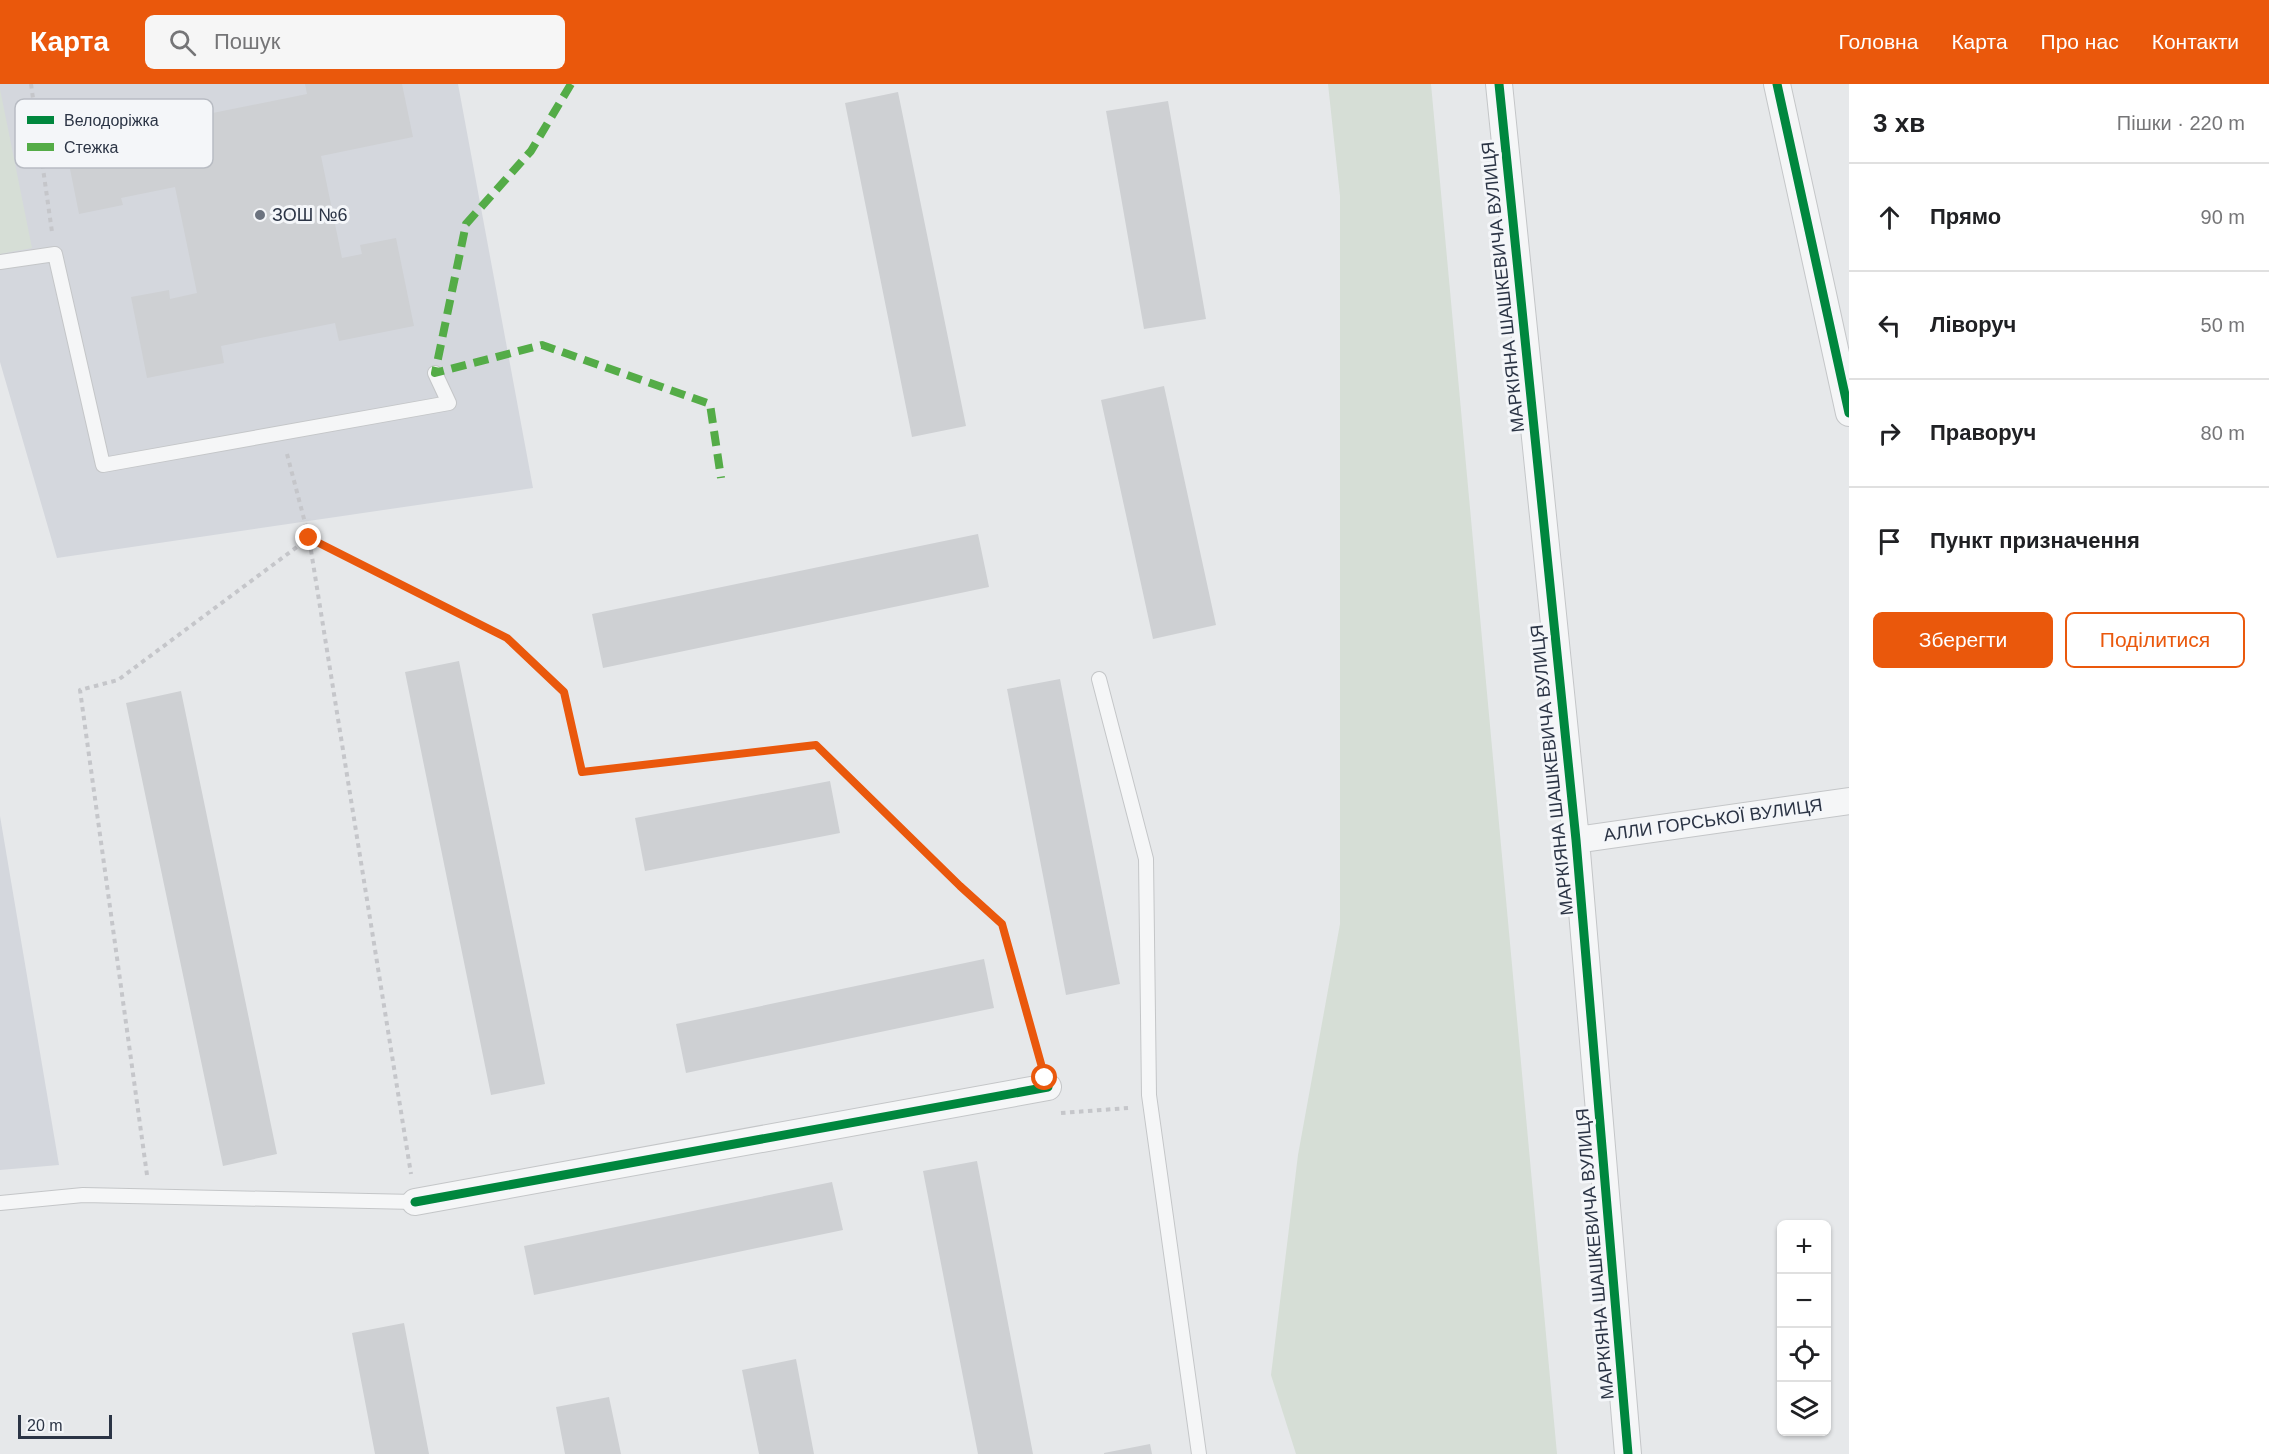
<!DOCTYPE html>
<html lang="uk">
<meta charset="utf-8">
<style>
body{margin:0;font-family:Arial,sans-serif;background:#f6f6f6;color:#202124}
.controls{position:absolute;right:18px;bottom:18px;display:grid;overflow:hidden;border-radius:9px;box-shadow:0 2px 4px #0004}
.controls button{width:54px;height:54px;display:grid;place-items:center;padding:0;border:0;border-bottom:2px solid #e0e0e0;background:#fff;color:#202124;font:30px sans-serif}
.scale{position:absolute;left:18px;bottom:15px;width:94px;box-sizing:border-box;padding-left:6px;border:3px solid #2b3445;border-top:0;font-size:16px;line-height:21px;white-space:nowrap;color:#2b3445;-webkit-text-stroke:4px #f4f6f9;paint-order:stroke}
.stop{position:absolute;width:18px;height:18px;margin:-14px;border:4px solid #ea580c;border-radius:50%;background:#fff}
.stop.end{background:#ea580c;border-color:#fff;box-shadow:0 2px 6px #0008}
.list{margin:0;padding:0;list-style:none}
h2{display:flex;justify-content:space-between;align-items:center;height:78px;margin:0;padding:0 24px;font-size:26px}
h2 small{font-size:20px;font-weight:400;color:#757577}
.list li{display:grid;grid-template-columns:39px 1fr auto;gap:18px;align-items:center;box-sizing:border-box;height:108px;padding:0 24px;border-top:2px solid #e0e0e0}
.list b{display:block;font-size:22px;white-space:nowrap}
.list em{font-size:20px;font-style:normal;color:#757577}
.actions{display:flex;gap:12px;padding:18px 24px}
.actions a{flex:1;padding:14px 0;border:2px solid #ea580c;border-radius:9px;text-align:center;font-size:21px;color:#ea580c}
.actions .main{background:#ea580c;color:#fff}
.icon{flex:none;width:33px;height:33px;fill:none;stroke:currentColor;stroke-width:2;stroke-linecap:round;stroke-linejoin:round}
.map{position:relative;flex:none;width:1849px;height:1370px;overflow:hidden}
header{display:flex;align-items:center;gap:36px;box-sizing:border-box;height:84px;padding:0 30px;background:#ea580c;color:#fff}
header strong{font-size:28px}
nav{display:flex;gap:33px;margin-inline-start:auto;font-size:21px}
.search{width:420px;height:54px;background:#f6f6f6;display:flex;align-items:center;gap:15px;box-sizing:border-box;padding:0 21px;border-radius:9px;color:#757577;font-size:22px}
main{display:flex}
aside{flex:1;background:#fff}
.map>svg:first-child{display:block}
</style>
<header>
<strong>Карта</strong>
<div class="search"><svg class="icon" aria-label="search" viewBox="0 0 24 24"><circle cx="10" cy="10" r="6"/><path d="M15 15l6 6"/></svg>Пошук</div>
<nav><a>Головна</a><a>Карта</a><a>Про нас</a><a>Контакти</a></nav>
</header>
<main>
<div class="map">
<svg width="1849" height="1370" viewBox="0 0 1849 1370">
<rect width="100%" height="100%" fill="#e6e8ea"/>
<path fill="#d4d7dd" d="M 0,0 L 458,0 L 533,404 L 57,474 L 0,278 Z
M 0,732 L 59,1081 L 0,1086 Z"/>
<path fill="#d6ded6" d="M 1328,0 L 1431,0 L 1557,1370 L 1296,1370 L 1271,1291 L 1298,1071 L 1340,840 L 1340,112 Z
M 0,5 L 32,164 L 0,170 Z"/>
<path fill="#ced0d3" d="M 305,0 L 402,0 L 413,53 L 321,72 L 342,174 L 362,170 L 360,161 L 396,154 L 414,242 L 339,257 L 335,239 L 221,262 L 224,279 L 147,294 L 131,213 L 169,206 L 170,215 L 197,209 L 175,103 L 121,114 L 123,121 L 79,130 L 61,40 L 164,19 L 168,38 L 307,10 Z
M 898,8 L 966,342 L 912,353 L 845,19 Z
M 1168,17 L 1206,235 L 1144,245 L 1106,27 Z
M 1164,302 L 1216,541 L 1153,555 L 1101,316 Z
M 978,450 L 989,503 L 603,584 L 592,530 Z
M 459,577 L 545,1000 L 491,1011 L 405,588 Z
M 1060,595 L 1120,900 L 1066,911 L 1007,605 Z
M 181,607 L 277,1070 L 223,1082 L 126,619 Z
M 830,697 L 840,749 L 645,787 L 635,734 Z
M 984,875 L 994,924 L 686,989 L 676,940 Z
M 977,1077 L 1033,1370 L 978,1370 L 923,1087 Z
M 832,1098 L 843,1146 L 534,1211 L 524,1162 Z
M 404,1239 L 429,1370 L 375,1370 L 352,1249 Z
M 796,1275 L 814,1370 L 759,1370 L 742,1286 Z
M 609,1313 L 621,1370 L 565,1370 L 556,1323 Z
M 1150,1360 L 1152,1370 L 1104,1370 L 1104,1369 Z"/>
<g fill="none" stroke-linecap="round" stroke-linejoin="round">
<defs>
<path id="service" d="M 0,178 L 55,170 L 103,381 L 449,319 L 435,289
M 1099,595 L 1146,775 L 1149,1011 L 1199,1370
M 0,1119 L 83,1111 L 415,1118"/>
<path id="minor" d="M 1499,0 L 1576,756 L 1628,1370
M 1777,0 L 1849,329
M 1576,756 L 1849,717
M 415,1118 L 1048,1003"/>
</defs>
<use href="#service" stroke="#c4c6c8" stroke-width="16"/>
<use href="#minor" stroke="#c4c6c8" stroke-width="28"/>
<path stroke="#c5c6ca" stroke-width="4" stroke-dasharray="4.5 4.5" stroke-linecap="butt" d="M 31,0 L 52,148
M 287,370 L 309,454 L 411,1090
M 1061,1029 L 1128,1024
M 147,1091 L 80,606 L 118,596 L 309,454 L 507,554 L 564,608 L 582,688 L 816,661 L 960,803 L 1002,840 L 1040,975"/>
<use href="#service" stroke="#f5f6f7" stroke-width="14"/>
<use href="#minor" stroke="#f5f6f7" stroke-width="26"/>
<path stroke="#54ac47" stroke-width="8" stroke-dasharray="15 8" stroke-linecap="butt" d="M 571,0 L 531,67 L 466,140 L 435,289 L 542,261 L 710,320 L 721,394"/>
<defs>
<path id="cycleway" d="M 1499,0 L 1576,756 L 1628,1370
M 1777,0 L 1849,329
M 415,1118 L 1048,1003"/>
</defs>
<use href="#cycleway" stroke="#f4f6f9" stroke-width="13"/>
<use href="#cycleway" stroke="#00873e" stroke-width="9"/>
</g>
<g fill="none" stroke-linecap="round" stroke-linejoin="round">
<path stroke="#ea580c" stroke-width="8" d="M 309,454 L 507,554 L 564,608 L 582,688 L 816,661 L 960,802 L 1002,840 L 1045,994"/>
</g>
<circle fill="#6c737f" stroke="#f4f6f9" stroke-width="2" cx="260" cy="131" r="6"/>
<g text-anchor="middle" stroke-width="6" stroke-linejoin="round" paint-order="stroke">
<g font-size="18" fill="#2b3445" stroke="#f4f6f9" text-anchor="start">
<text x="272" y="137">ЗОШ №6</text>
</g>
<g font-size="18" fill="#2b3445" stroke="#f4f6f9">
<text transform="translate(1503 203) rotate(-96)" y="6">МАРКІЯНА ШАШКЕВИЧА ВУЛИЦЯ</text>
<text transform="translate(1552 686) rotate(-96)" y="6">МАРКІЯНА ШАШКЕВИЧА ВУЛИЦЯ</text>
<text transform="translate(1713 736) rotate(-8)" y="6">АЛЛИ ГОРСЬКОЇ ВУЛИЦЯ</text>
<text transform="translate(1595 1170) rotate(-95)" y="6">МАРКІЯНА ШАШКЕВИЧА ВУЛИЦЯ</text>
</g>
</g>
<rect x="15" y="15" width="198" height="69" rx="9" fill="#f4f6f9" stroke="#b8bcc3" stroke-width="1.5"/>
<rect x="27" y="32" width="27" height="8" fill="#00873e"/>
<rect x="27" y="59" width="27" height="8" fill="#54ac47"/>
<g font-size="16" fill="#2b3445">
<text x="64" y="42">Велодоріжка</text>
<text x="64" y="69">Стежка</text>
</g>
</svg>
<div class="controls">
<button>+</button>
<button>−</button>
<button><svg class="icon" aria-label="locate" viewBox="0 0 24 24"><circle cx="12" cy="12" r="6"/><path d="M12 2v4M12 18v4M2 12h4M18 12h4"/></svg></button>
<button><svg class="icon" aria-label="layers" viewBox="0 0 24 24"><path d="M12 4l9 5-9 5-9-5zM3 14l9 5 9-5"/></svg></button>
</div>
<div class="scale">20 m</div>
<div class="stop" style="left:1045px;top:994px"></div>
<div class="stop end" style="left:309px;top:454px"></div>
</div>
<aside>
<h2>3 хв<small>Пішки · 220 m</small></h2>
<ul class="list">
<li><svg class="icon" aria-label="ahead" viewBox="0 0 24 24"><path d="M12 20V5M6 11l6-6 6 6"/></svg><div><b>Прямо</b></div><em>90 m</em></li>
<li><svg class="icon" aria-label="left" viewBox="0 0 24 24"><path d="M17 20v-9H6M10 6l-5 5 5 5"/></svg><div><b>Ліворуч</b></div><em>50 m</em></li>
<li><svg class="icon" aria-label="right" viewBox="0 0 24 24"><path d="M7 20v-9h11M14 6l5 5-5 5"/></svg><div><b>Праворуч</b></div><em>80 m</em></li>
<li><svg class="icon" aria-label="arrive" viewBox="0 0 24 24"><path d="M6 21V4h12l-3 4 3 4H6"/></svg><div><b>Пункт призначення</b></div></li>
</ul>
<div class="actions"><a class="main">Зберегти</a><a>Поділитися</a></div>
</aside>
</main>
